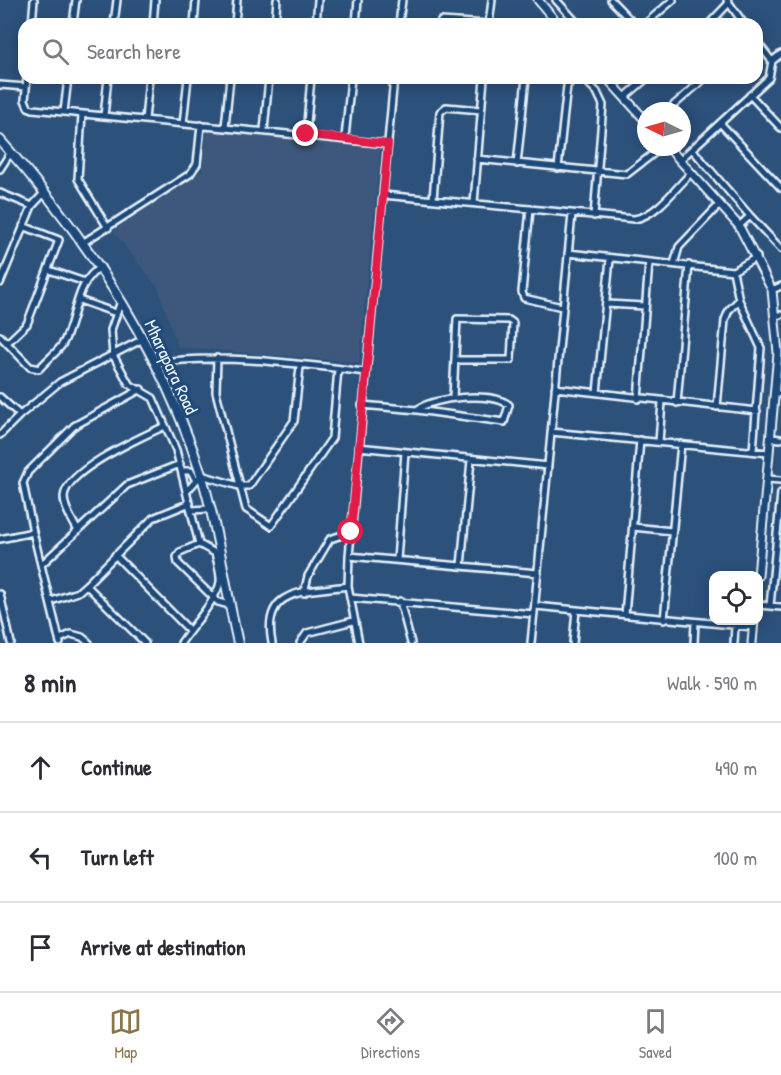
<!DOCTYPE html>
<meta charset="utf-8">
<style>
body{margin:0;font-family:"Patrick Hand",sans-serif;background:#f7f7f7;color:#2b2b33}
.controls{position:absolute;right:18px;bottom:18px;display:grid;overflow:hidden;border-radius:12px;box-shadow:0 3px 15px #0003}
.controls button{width:54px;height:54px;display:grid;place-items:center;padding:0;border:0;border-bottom:2px solid #e1e1e2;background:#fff;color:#2b2b33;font:30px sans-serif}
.compass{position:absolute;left:637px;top:102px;width:54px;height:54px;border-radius:50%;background:#fff;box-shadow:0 3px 15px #0003;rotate:275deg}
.stop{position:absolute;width:18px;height:18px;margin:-14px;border:4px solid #e11d48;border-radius:50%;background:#fff}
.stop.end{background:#e11d48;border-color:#fff;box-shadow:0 2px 6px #0008}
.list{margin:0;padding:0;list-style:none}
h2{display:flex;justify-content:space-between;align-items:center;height:78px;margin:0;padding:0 24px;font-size:26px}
h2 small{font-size:20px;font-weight:400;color:#7c7c81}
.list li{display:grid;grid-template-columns:39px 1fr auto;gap:18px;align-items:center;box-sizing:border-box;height:90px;padding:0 24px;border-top:2px solid #e1e1e2}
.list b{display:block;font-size:22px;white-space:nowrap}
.list em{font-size:20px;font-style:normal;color:#7c7c81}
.icon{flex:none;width:33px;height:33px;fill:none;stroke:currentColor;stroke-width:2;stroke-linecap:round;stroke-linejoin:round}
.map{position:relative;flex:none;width:781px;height:643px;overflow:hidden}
.search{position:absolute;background:#fff;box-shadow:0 3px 15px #0003;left:18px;right:18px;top:18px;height:66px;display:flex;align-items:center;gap:15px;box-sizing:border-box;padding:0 21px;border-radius:18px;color:#7c7c81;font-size:22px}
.sheet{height:348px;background:#fff}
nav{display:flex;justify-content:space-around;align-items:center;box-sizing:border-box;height:84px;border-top:2px solid #e1e1e2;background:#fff;font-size:16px;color:#7c7c81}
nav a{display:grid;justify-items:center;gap:3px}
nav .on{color:#8a764a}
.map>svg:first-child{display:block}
</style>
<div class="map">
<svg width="781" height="643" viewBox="0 0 781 643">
<rect width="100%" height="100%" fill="#2c517b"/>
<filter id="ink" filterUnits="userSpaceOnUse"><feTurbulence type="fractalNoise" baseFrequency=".0167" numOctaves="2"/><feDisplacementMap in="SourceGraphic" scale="12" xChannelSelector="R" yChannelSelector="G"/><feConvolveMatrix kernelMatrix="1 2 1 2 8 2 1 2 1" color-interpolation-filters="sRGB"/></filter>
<g filter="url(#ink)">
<path fill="#3c597c" d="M 213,129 L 381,144 L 359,362 L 178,347 L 158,288 L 113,231 L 202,171 L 206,131 Z"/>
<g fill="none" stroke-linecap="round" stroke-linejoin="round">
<defs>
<path id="minor" d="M 556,0 L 578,24
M 611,0 L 634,24
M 727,0 L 744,24
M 441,21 L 488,24
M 32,24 L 34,0
M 73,24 L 76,0
M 114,24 L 117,0
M 153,24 L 155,0
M 194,24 L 196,0
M 235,24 L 237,0
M 275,24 L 277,0
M 316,24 L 318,0
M 356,24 L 358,0
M 399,24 L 402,0
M 489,24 L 492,0
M 645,24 L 673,0
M 709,24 L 729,3
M 772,61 L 781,54
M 27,78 L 25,100 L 28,107 L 33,109 L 388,144
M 583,78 L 597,92 L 603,105 L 594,216
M 0,85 L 26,87
M 750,95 L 781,128
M 625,97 L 647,78
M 667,111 L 705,78
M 64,112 L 68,78
M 82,114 L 78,179 L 108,228
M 104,116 L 108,78
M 145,120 L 149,78
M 720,123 L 781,188
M 183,124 L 188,78
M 225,127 L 230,78
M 264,130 L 269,78
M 306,134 L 311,78
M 345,138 L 351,78
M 692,149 L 750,216
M 477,159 L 627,174 L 662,147
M 680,160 L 769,78 L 772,61 L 757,42
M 517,164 L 526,78
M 558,168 L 567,86 L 574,78
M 0,169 L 11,152
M 0,193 L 32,206
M 383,195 L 634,219 C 656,216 675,189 691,173
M 433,199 L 440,112 L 446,107 L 481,110
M 474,203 L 484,78
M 530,209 L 522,292 L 524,298 L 562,307
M 739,226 L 750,216 L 781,249
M 84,242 L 190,174 L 197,164 L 201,125
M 568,253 L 733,271 L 757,257
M 674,264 L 679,247 L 719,205
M 49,270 L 85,282
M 733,271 L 739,300 L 761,348 L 753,451
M 0,283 L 32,206 L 45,192
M 772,290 L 781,286
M 79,300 L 116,313
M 121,301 L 111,330 L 113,355 L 129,384 L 153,398 L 176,450 L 199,544 L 215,553 C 217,562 221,573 220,582 C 217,600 191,627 181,643
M 607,304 L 644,306
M 775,315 L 781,315
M 0,336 L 30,367 L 39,369 C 46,361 56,353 62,345 C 77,321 74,282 101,267
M 7,343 L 27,324 L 59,240 L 23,226
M 217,358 L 216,392 L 246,509 L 271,526 L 332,438 L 338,369
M 156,363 C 220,353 300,364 365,372
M 555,388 L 757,411
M 597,393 L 610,259
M 775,393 L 781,394
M 0,397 L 20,415
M 453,397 L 457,319 L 509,320 L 513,323 L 511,360 L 456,360
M 638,399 L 649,263
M 677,403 L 689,265
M 362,405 L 417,410 C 432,397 493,391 509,405 L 504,422 L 417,410
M 717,407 L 725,320 L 729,310 L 739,300
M 551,432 L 769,453
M 0,435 L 20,415 L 60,382 L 143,339
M 771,438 L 781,439
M 659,442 L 662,402
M 358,447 L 548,466
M 182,471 L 191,471 L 195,479
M 767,479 L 781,480
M 187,491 L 201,475 L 239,486 L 249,486 L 294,421 L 300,367
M 192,510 L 209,509
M 633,527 L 672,531
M 78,531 C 73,521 64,509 64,497 C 65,470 144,436 165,426
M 0,539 L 33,532
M 199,544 L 180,552 L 177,557 L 178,563 L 218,602 L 229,605
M 115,555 L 189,630
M 349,556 L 538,573
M 397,560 L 405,452
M 42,564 L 127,485 L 180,464
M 461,566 L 471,460
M 86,585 L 145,643
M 304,593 L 308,576 L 330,539 L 351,532
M 0,594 L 11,643
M 350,598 L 534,614
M 51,601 L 78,592 L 86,585 L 153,518 L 190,503
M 400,601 L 411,643
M 758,605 L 781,607
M 535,606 L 753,627
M 770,606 L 781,493
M 625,615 L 640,440
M 664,620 L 681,444
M 60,639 L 71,634 L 82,637 L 89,643
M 60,643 L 33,532 L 23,483 L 28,472 L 74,426 L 141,389
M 272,643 C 261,587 306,592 348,586
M 300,643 L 307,633 L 353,621
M 359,643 L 348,586 L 349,556 L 394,78
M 531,643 L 572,214
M 573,643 L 576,610
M 694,643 L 695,622
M 734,643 L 735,626"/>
<path id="tertiary" d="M 538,0 L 558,24
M 607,78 L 646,121
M 668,147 L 739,226 L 772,290 L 778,353 L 758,576
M 752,643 L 754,620"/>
<path id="secondary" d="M 0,140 C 88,238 160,347 201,474 C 218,528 225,587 238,643"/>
</defs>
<use href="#minor" stroke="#e8f1f8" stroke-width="10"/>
<use href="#tertiary" stroke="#e8f1f8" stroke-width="11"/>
<use href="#secondary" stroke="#e8f1f8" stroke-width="12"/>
<use href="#minor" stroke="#1f4a7a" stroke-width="5"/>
<use href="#tertiary" stroke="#1f4a7a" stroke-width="7"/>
<use href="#secondary" stroke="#1f4a7a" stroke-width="8"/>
</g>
</g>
<g fill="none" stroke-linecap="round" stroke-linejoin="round" filter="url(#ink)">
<path stroke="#e11d48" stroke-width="8" d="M 306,134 L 388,144 L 351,532"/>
</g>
<g text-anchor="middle" stroke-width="6" stroke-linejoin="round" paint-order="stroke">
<g font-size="18" fill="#e8f1f8" stroke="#1f4a7a">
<text transform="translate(171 367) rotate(65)" y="6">Mharapara Road</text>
</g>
</g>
</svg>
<div class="controls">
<button><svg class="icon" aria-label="locate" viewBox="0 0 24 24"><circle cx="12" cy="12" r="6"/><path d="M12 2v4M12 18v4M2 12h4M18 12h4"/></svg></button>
</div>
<svg class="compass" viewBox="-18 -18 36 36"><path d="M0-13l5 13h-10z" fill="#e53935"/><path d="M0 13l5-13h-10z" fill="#7c7c81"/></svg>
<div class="stop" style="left:351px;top:532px"></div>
<div class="stop end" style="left:306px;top:134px"></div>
<div class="search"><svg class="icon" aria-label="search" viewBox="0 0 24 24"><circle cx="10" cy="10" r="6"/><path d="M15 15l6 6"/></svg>Search here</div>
</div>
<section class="sheet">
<h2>8 min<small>Walk · 590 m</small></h2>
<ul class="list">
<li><svg class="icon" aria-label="ahead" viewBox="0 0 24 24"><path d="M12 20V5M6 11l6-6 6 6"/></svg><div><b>Continue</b></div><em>490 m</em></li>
<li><svg class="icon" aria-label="left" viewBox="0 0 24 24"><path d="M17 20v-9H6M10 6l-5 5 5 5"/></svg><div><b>Turn left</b></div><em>100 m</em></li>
<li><svg class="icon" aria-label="arrive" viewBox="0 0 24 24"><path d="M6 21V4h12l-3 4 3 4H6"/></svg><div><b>Arrive at destination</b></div></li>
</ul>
</section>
<nav>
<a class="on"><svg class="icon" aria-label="map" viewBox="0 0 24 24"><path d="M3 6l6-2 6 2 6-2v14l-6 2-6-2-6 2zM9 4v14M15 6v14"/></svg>Map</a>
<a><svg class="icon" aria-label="directions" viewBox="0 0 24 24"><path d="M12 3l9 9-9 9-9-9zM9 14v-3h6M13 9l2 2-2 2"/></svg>Directions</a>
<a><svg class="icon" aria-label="saved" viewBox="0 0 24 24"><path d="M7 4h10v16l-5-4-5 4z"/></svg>Saved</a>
</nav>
